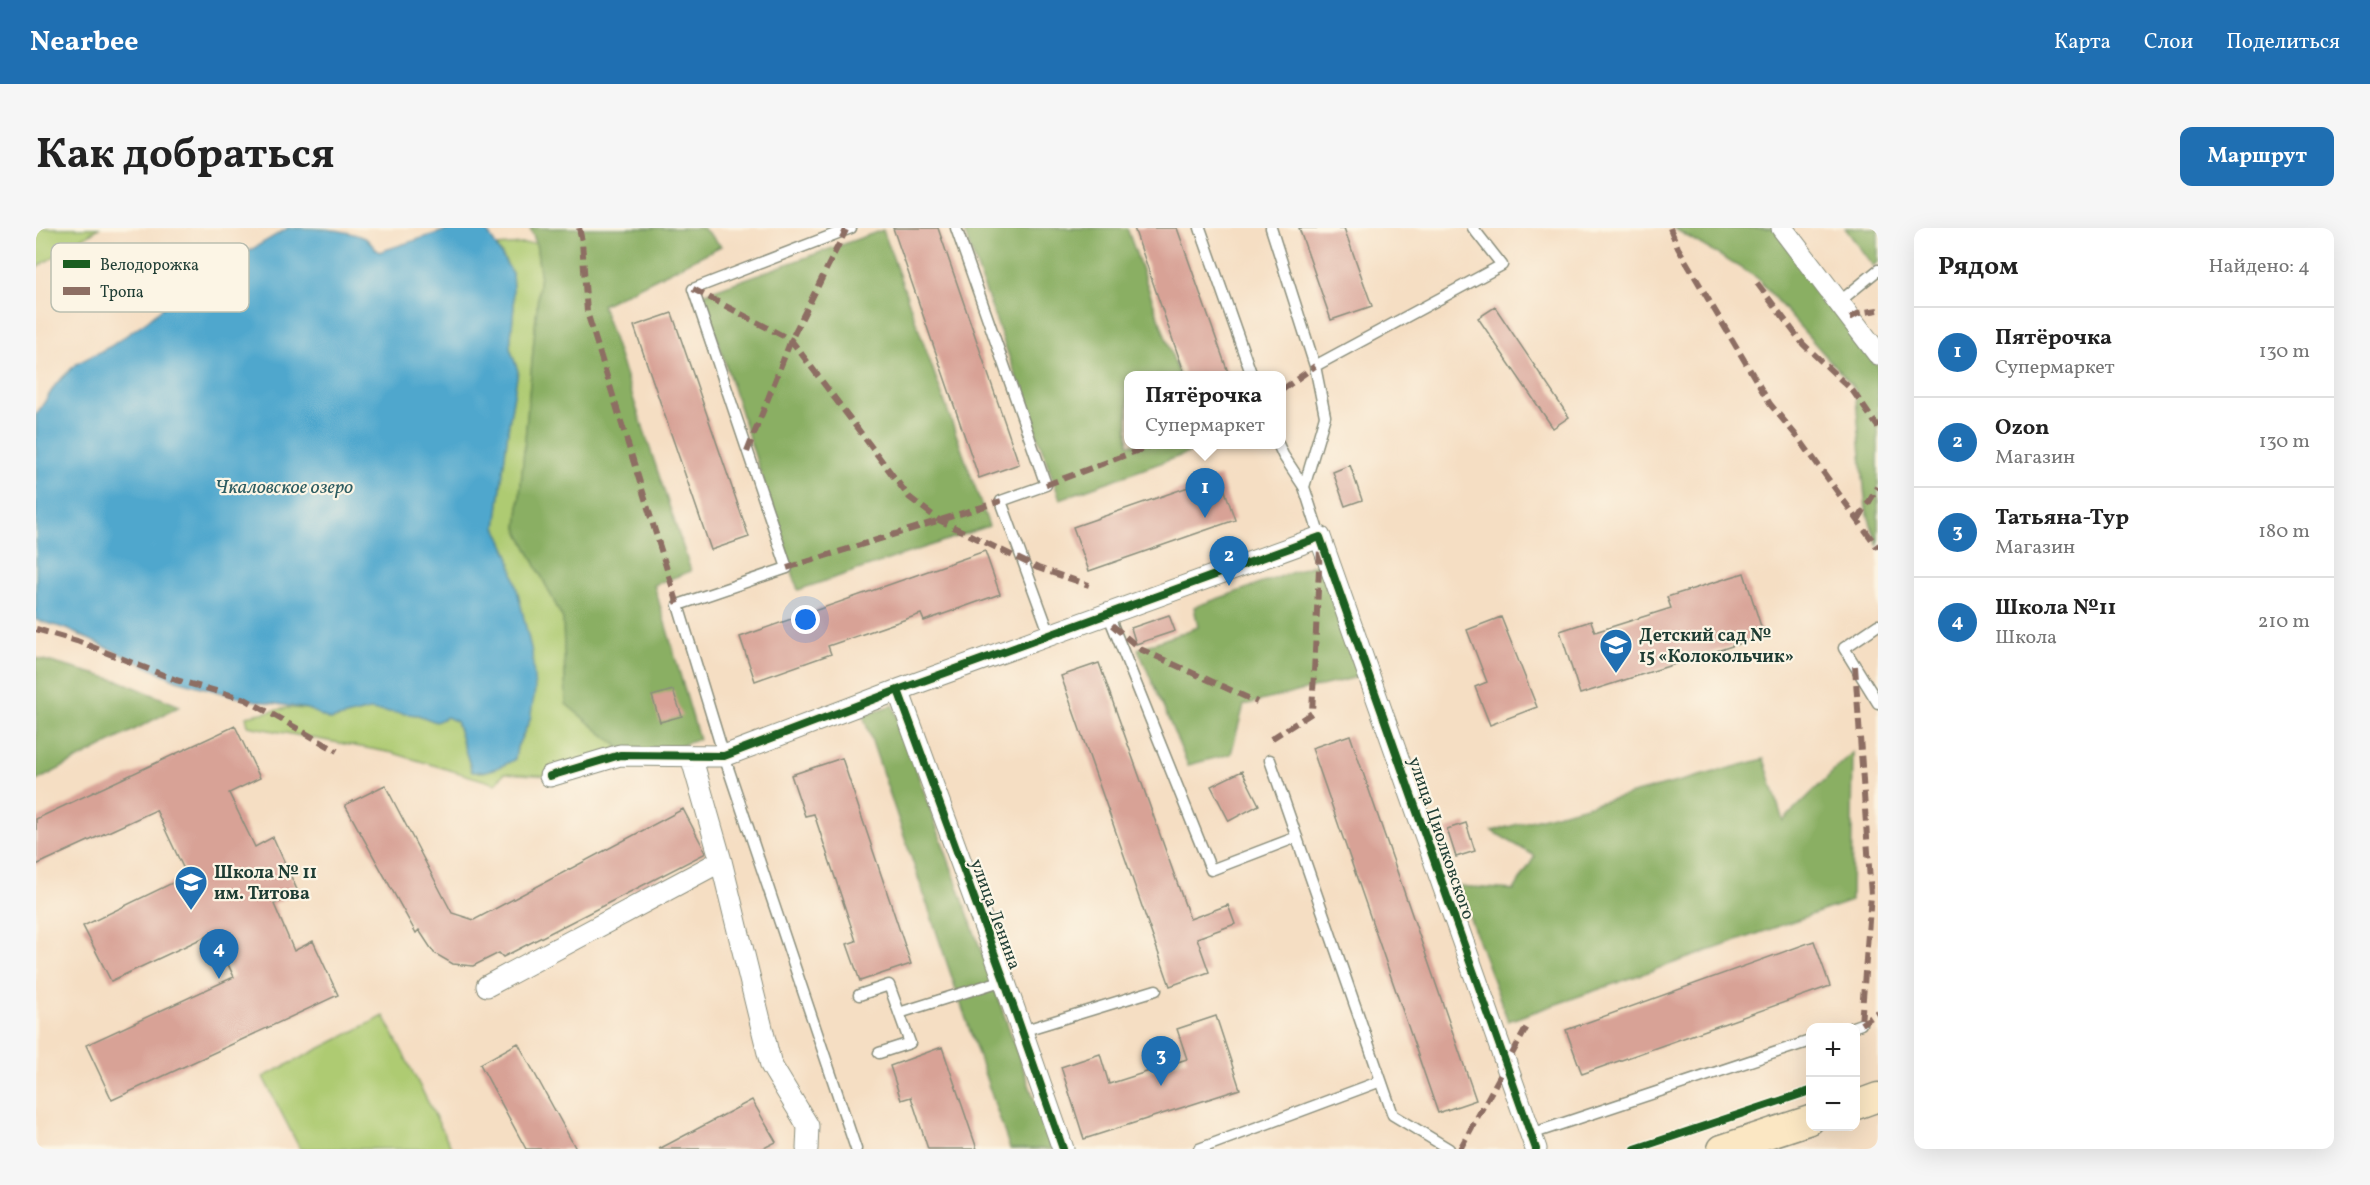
<!DOCTYPE html>
<html lang="ru">
<meta charset="utf-8">
<style>
body{margin:0;font-family:Vollkorn,serif;background:#f6f6f6;color:#222}
.controls{position:absolute;right:18px;bottom:18px;display:grid;overflow:hidden;border-radius:12px;box-shadow:0 6px 24px #0002}
.controls button{width:54px;height:54px;display:grid;place-items:center;padding:0;border:0;border-bottom:2px solid #e0e0e0;background:#fff;color:#222;font:30px sans-serif}
.you{position:absolute;left:770px;top:392px;width:21px;height:21px;margin:-15px;border:4px solid #fff;border-radius:50%;background:#1a73e8;box-shadow:0 0 0 9px #1a73e833}
.badge{display:grid;place-items:center;width:39px;height:39px;border-radius:50%;background:#1f6fb2;color:#fff;font-size:20px;font-weight:700}
.pin{position:absolute;translate:-50% -50px;filter:drop-shadow(0 2px 3px #0008)}
.pin::after{content:'';position:absolute;top:32px;width:21px;height:18px;background:inherit;clip-path:polygon(0 0,100% 0,50% 100%)}
.popup{position:absolute;left:1088px;top:143px;width:162px;height:78px;box-sizing:border-box;display:grid;place-content:center;border-radius:12px;background:#fff;filter:drop-shadow(0 2px 4px #0005);font-size:20px;white-space:nowrap;color:#767676}
.popup b{font-size:22px;color:#222}
.popup::after{content:'';position:absolute;left:50%;top:100%;margin-left:-12px;border:12px solid transparent;border-top-color:#fff}
.list{margin:0;padding:0;list-style:none}
h2{display:flex;justify-content:space-between;align-items:center;height:78px;margin:0;padding:0 24px;font-size:26px}
h2 small{font-size:20px;font-weight:400;color:#767676}
.list li{display:grid;grid-template-columns:39px 1fr auto;gap:18px;align-items:center;box-sizing:border-box;height:90px;padding:0 24px;border-top:2px solid #e0e0e0}
.list b{display:block;font-size:22px;white-space:nowrap}
.list p{margin:0;font-size:20px;white-space:nowrap;color:#767676}
.list em{font-size:20px;font-style:normal;color:#767676}
.map{position:relative;flex:none;width:1842px;height:921px;overflow:hidden;border-radius:12px}
header{display:flex;align-items:center;gap:36px;box-sizing:border-box;height:84px;padding:0 30px;background:#1f6fb2;color:#fff}
header strong{font-size:28px}
nav{display:flex;gap:33px;margin-inline-start:auto;font-size:21px}
.intro{display:flex;align-items:center;justify-content:space-between;box-sizing:border-box;height:144px;padding:0 36px}
h1{margin:0;font-size:42px}
.button{padding:15px 27px;border-radius:12px;background:#1f6fb2;color:#fff;font-size:21px;font-weight:700}
main{display:flex;gap:36px;padding:0 36px}
aside{flex:1;background:#fff;border-radius:12px;box-shadow:0 6px 24px #0002}
.map>svg:first-child{display:block}
</style>
<header>
<strong>Nearbee</strong>
<nav><a>Карта</a><a>Слои</a><a>Поделиться</a></nav>
</header>
<div class="intro"><h1>Как добраться</h1><a class="button">Маршрут</a></div>
<main>
<div class="map">
<svg width="1842" height="921" viewBox="0 0 1842 921">
<rect width="100%" height="100%" fill="#fcf5e5"/>
<filter id="ink" filterUnits="userSpaceOnUse"><feTurbulence type="fractalNoise" baseFrequency=".0167" numOctaves="2"/><feDisplacementMap in="SourceGraphic" scale="12" xChannelSelector="R" yChannelSelector="G"/><feConvolveMatrix kernelMatrix="1 2 1 2 8 2 1 2 1" color-interpolation-filters="sRGB"/></filter>
<filter id="wash" filterUnits="userSpaceOnUse"><feTurbulence type="fractalNoise" baseFrequency=".008" numOctaves="4" result="noise"/><feDisplacementMap in="SourceGraphic" scale="24" xChannelSelector="R" yChannelSelector="G"/><feGaussianBlur stdDeviation="1.35" result="paint"/><feColorMatrix in="noise" values="0 0 0 0 0 0 0 0 0 0 0 0 0 0 0 0 0 1.4 0 .05"/><feComposite in="paint" operator="in"/></filter>
<g filter="url(#wash)">
<rect width="100%" height="100%" fill="#f5dec3"/>
<path fill="#aecb72" stroke="#668453" stroke-width="1.5" d="M 0,0 L 63,0 L 0,40 Z
M 500,15 L 504,45 L 481,300 L 527,391 L 530,476 L 584,520 L 514,548 L 468,545 L 460,556 L 357,525 L 212,498 L 210,488 L 251,480 L 272,481 L 295,492 L 333,482 L 382,487 L 400,494 L 411,489 L 420,493 L 436,544 L 448,544 L 479,531 L 481,519 L 494,492 L 496,425 L 473,328 L 460,299 L 473,195 L 482,143 L 474,120 L 478,78 L 476,45 L 461,18 Z
M 348,788 L 416,921 L 264,921 L 227,849 Z"/>
<path fill="#8aaf64" stroke="#54764c" stroke-width="1.5" d="M 494,0 L 667,0 L 685,18 L 566,77 L 655,343 L 618,357 L 663,511 L 614,529 L 584,520 L 530,476 L 527,391 L 481,300 L 504,45 L 500,15 Z
M 927,0 L 1091,0 L 1143,147 L 1092,148 L 1092,216 L 1168,216 L 1169,219 L 1024,271 Z
M 1637,0 L 1738,0 L 1842,138 L 1842,318 L 1830,281 L 1819,161 L 1720,49 Z
M 1809,0 L 1842,0 L 1842,34 L 1837,38 Z
M 847,2 L 953,298 L 762,362 L 667,66 Z
M 1283,335 L 1322,449 L 1208,477 L 1195,526 L 1152,537 L 1102,421 L 1162,399 L 1158,379 Z
M 0,430 L 84,453 L 144,478 L 0,553 Z
M 857,477 L 1016,921 L 974,921 L 827,487 Z
M 1817,524 L 1815,673 L 1472,793 L 1422,658 L 1478,662 L 1499,628 L 1456,603 L 1728,531 L 1747,593 Z"/>
<path fill="#50a7cd" stroke="#387280" stroke-width="1.5" d="M 252,0 C 277,0 306,0 329,10 C 334,13 338,20 343,24 L 417,0 L 450,1 L 476,45 L 478,78 L 474,120 L 482,143 L 473,195 L 460,299 L 473,328 L 482,365 L 496,425 L 499,462 L 494,492 L 481,519 L 479,531 C 466,539 452,545 436,544 L 420,493 L 411,489 L 400,494 L 382,487 L 333,482 L 294,492 L 272,481 L 209,471 L 140,452 L 31,401 L 0,392 L 0,187 L 20,156 L 40,136 L 75,118 L 112,92 L 151,59 Z"/>
<g id="blocks">
<path fill="#d8a296" d="M 857,0 L 902,0 L 983,236 L 943,250 Z
M 1098,0 L 1141,0 L 1193,147 L 1149,147 Z
M 1263,0 L 1308,0 L 1336,78 L 1295,92 Z
M 1459,79 L 1533,189 L 1517,200 L 1442,90 Z
M 636,85 L 713,309 L 675,322 L 598,98 Z
M 1314,237 L 1326,272 L 1309,278 L 1297,244 Z
M 1184,248 L 1199,292 L 1053,343 L 1037,299 Z
M 949,323 L 964,366 L 888,393 L 885,386 L 792,418 L 795,426 L 719,453 L 704,409 Z
M 1708,345 L 1728,408 L 1544,466 L 1524,403 L 1555,393 L 1559,404 L 1635,380 L 1631,369 Z
M 1133,387 L 1139,403 L 1100,416 L 1095,400 Z
M 1465,389 L 1501,479 L 1454,497 L 1439,459 L 1451,454 L 1431,402 Z
M 1063,435 L 1154,691 L 1192,677 L 1199,696 L 1161,710 L 1173,744 L 1134,758 L 1025,448 Z
M 637,462 L 646,488 L 624,494 L 616,468 Z
M 199,498 L 224,550 L 193,565 L 219,619 L 237,609 L 262,664 L 238,676 L 258,723 L 277,713 L 302,767 L 76,872 L 50,817 L 198,749 L 177,705 L 75,753 L 47,698 L 151,648 L 120,582 L 0,637 L 0,591 Z
M 1314,507 L 1440,872 L 1402,885 L 1276,520 Z
M 806,530 L 875,736 L 824,753 L 811,716 L 820,713 L 778,586 L 769,588 L 755,547 Z
M 1206,543 L 1223,577 L 1193,593 L 1175,558 Z
M 349,557 L 416,685 L 438,692 L 647,581 L 670,625 L 467,729 L 463,725 L 437,738 L 417,736 L 398,725 L 383,702 L 380,705 L 309,577 Z
M 1430,595 L 1439,623 L 1420,629 L 1411,601 Z
M 1778,713 L 1794,758 L 1546,846 L 1530,802 Z
M 1180,788 L 1204,861 L 1048,911 L 1025,839 L 1064,826 L 1073,856 L 1151,831 L 1141,801 Z
M 482,815 L 540,921 L 490,921 L 444,836 Z
M 906,819 L 941,921 L 892,921 L 875,869 L 865,872 L 854,838 Z
M 716,872 L 740,914 L 726,921 L 623,921 Z"/>
</g>
</g>
<g filter="url(#ink)">
<use href="#blocks" fill-opacity="0" stroke="#8a8e7c" stroke-width="1.5"/>
<g fill="none" stroke-linecap="round" stroke-linejoin="round">
<defs>
<path id="lane" d="M 815,0 L 657,61 L 751,340 L 642,377 L 688,528 L 820,921
M 920,0 L 1010,257 L 965,273 L 1014,407
M 1164,0 L 1216,148
M 1235,0 L 1279,138 L 1289,188 L 1268,259
M 1803,74 L 1842,42
M 1279,138 L 1466,37 L 1437,0
M 1242,216 L 1247,227 L 1268,259 L 1284,309
M 1072,386 L 1175,642 L 1261,609
M 1842,397 L 1808,420 L 1842,475
M 1234,532 L 1357,887 L 1413,921
M 823,767 L 853,757 L 874,815 L 843,825
M 863,785 L 968,752
M 1814,800 L 1825,796
M 986,803 L 1120,762
M 1495,906 L 1774,813
M 1163,921 L 1345,853"/>
<path id="street" d="M 1746,0 L 1842,126
M 862,462 L 968,752 L 1027,921
M 655,528 L 685,633 L 735,837 L 772,898 L 771,921
M 514,548 L 584,527 L 688,528 L 862,462 L 1284,309 L 1500,921
M 451,758 L 685,633"/>
<path id="secondary" d="M 1820,877 L 1842,869
M 1686,921 L 1774,892"/>
</defs>
<use href="#lane" stroke="#8a8e7c" stroke-width="13"/>
<use href="#street" stroke="#8a8e7c" stroke-width="23"/>
<use href="#secondary" stroke="#8a8e7c" stroke-width="31"/>
<use href="#lane" stroke="#fff" stroke-width="10"/>
<use href="#street" stroke="#fff" stroke-width="21"/>
<use href="#secondary" stroke="#fbe7c3" stroke-width="28"/>
<path stroke="#8d6e63" stroke-width="6" stroke-dasharray="12 6" stroke-linecap="butt" d="M 543,0 L 546,13 L 551,84 L 642,377
M 1634,0 L 1642,20 L 1734,176 L 1764,212 L 1842,320
M 1721,55 L 1767,116 L 1816,162 L 1842,199
M 657,61 L 755,112 L 873,269 L 903,292 L 1002,340 L 1053,357
M 1814,90 L 1823,85 L 1842,82
M 1246,162 L 1279,138
M 711,224 L 755,112 L 810,2
M 1010,257 L 1119,216
M 1822,292 L 1842,259
M 751,340 L 965,273
M 1076,397 L 1104,421 L 1221,474
M 0,401 L 41,413 L 140,452 L 209,471 L 301,523
M 1819,438 L 1835,667 L 1825,796
M 1235,511 L 1276,485 L 1284,320
M 1825,796 L 1842,785
M 1424,921 L 1493,795"/>
<defs>
<path id="cycleway" d="M 862,462 L 968,752 L 1027,921
M 514,548 L 584,527 L 688,528 L 862,462 L 1284,309 L 1500,921
M 1599,921 L 1774,863"/>
</defs>
<use href="#cycleway" stroke="#fcf5e5" stroke-width="11"/>
<use href="#cycleway" stroke="#1b5e20" stroke-width="8"/>
</g>
</g>
<defs>
<symbol id="school-pin" viewBox="-11 -11 22 30"><path d="M0 17L-7.5 6A9.5 9.5 0 1 1 7.5 6Z" fill="#1f6fb2" stroke="#fcf5e5"/><path d="M0-5L7-2L0 1L-7-2ZM-4 1L0 2.5L4 1V4Q0 6-4 4Z" fill="#fff"/></symbol>
</defs>
<g fill-rule="evenodd">
<use href="#school-pin" x="1561" y="398" width="38" height="52"/>
<use href="#school-pin" x="136" y="635" width="38" height="52"/>
</g>
<g text-anchor="middle" stroke-width="4.5" stroke-linejoin="round" paint-order="stroke">
<g font-size="18" font-weight="bold" fill="#1f3d34" stroke="#fcf5e5" text-anchor="start">
<text x="1603" y="413">Детский сад №<tspan x="1603" dy="21">15 «Колокольчик»</tspan></text>
<text x="178" y="650">Школа № 11<tspan x="178" dy="21">им. Титова</tspan></text>
</g>
<g font-size="18" fill="#1f3d34" stroke="#fcf5e5">
<text transform="translate(1406 610) rotate(71)" y="6">улица Циолковского</text>
<text transform="translate(960 686) rotate(70)" y="6">улица Ленина</text>
</g>
<g font-size="20" font-style="italic" fill="#2e5d62" stroke="#fcf5e5">
<text x="248" y="265">Чкаловское озеро</text>
</g>
</g>
<rect x="15" y="15" width="198" height="69" rx="9" fill="#fcf5e5" stroke="#babeb0" stroke-width="1.5"/>
<rect x="27" y="32" width="27" height="8" fill="#1b5e20"/>
<rect x="27" y="59" width="27" height="8" fill="#8d6e63"/>
<g font-size="16" fill="#1f3d34">
<text x="64" y="42">Велодорожка</text>
<text x="64" y="69">Тропа</text>
</g>
</svg>
<div class="controls">
<button>+</button>
<button>−</button>
</div>
<div class="you"></div>
<div class="pin badge" style="left:1169px;top:290px">1</div>
<div class="popup"><b>Пятёрочка</b>Супермаркет</div>
<div class="pin badge" style="left:1193px;top:358px">2</div>
<div class="pin badge" style="left:1125px;top:858px">3</div>
<div class="pin badge" style="left:183px;top:751px">4</div>
</div>
<aside>
<h2>Рядом<small>Найдено: 4</small></h2>
<ul class="list">
<li><span class="badge">1</span><div><b>Пятёрочка</b><p>Супермаркет</p></div><em>130 m</em></li>
<li><span class="badge">2</span><div><b>Ozon</b><p>Магазин</p></div><em>130 m</em></li>
<li><span class="badge">3</span><div><b>Татьяна-Тур</b><p>Магазин</p></div><em>180 m</em></li>
<li><span class="badge">4</span><div><b>Школа №11</b><p>Школа</p></div><em>210 m</em></li>
</ul>
</aside>
</main>
